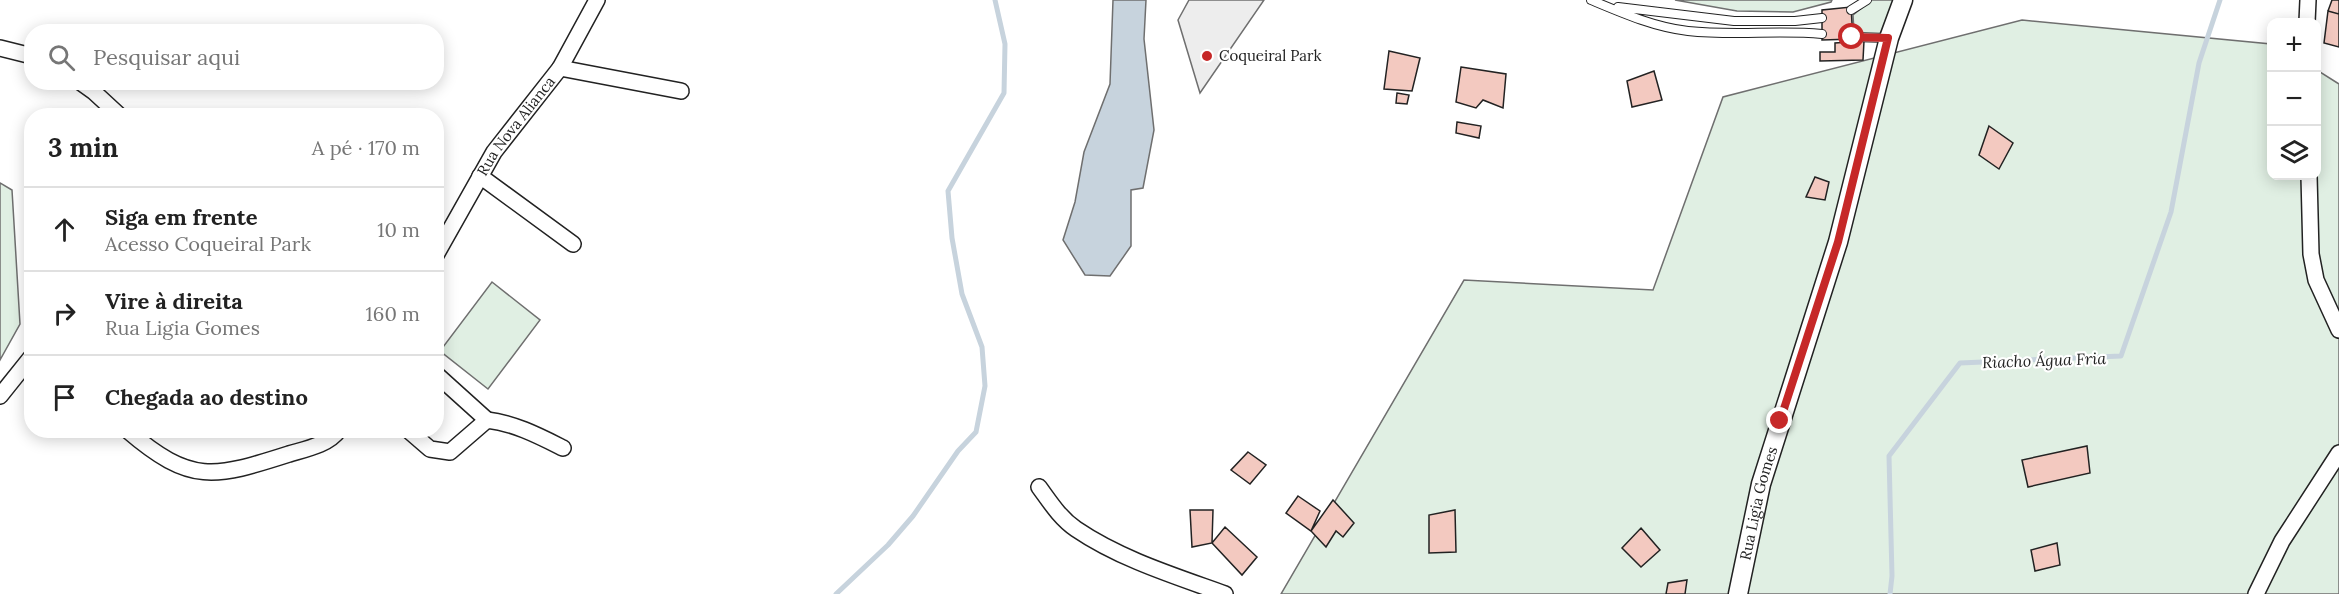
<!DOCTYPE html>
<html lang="pt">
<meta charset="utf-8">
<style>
body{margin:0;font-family:Lora,serif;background:#f6f6f6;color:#222}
.controls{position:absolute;right:18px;top:18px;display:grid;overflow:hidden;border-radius:12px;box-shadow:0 3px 15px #0003}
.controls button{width:54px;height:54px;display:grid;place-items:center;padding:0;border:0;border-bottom:2px solid #e0e0e0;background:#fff;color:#222;font:30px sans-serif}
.stop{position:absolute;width:18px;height:18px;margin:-14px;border:4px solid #c62828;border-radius:50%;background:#fff}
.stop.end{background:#c62828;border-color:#fff;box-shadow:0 2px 6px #0008}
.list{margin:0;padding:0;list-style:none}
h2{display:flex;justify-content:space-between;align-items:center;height:78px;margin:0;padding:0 24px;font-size:26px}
h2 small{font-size:20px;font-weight:400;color:#767676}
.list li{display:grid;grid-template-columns:39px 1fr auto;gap:18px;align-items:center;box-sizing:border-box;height:84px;padding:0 24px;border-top:2px solid #e0e0e0}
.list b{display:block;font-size:22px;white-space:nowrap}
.list p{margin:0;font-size:20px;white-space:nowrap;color:#767676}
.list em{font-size:20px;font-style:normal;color:#767676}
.icon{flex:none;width:33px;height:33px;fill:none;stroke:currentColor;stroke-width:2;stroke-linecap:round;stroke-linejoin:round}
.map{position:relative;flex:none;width:2339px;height:594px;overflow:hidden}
.search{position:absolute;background:#fff;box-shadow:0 3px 15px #0003;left:24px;top:24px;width:420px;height:66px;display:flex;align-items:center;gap:15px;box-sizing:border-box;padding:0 21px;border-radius:24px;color:#767676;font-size:22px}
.panel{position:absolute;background:#fff;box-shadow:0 3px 15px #0003;left:24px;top:108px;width:420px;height:330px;border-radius:24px}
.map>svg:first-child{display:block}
</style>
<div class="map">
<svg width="2339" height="594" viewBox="0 0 2339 594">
<rect width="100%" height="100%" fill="#fff"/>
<path fill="#e0efe3" stroke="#6f6f6f" stroke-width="1.5" d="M 1675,0 L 1832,0 L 1831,2 L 1793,12 L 1737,11 Z
M 1872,0 L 1901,0 L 1889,38 L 1854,32 L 1853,15 Z
M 2022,20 L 2271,44 L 2272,176 L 2316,176 L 2317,70 L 2339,84 L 2339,594 L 1281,594 L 1464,280 L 1653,290 L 1723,97 Z
M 0,183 L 12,190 L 20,324 L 0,360 Z
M 492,282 L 540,320 L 488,389 L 440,351 Z"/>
<path fill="#ededed" stroke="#6f6f6f" stroke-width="1.5" d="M 1189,0 L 1264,0 L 1200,93 L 1178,20 Z"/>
<path fill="#c7d3dd" stroke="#6f6f6f" stroke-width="1.5" d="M 1113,0 L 1146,0 L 1144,39 L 1154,130 L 1143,188 L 1131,190 L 1131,246 L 1110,276 L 1085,275 L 1063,240 L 1075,202 L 1084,152 L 1110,84 Z"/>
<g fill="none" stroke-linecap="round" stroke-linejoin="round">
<path stroke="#c7d3dd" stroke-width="5" d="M 836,594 L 888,545 L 913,516 L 958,451 L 976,432 L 985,386 L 982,347 L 962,294 L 952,238 L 948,191 L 1004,93 L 1005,44 L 995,0
M 1890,594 L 1892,576 L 1889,456 L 1960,363 L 2121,356 L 2171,212 L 2199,63 L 2220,0"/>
</g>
<path fill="#f3c9c0" stroke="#222" stroke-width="1.5" d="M 2332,0 L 2339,0 L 2339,14 L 2328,11 Z
M 1851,7 L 1853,39 L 1822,40 L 1822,10 Z
M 2328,11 L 2339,14 L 2339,47 L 2324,43 Z
M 1864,41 L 1863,60 L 1820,61 L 1820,52 L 1835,52 L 1835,43 Z
M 1389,51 L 1420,58 L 1412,91 L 1384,89 Z
M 1461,67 L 1506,74 L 1503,108 L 1483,100 L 1476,108 L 1456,102 Z
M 1654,71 L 1662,100 L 1632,107 L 1627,81 Z
M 1397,93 L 1409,95 L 1407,104 L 1396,103 Z
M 1457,122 L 1481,126 L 1479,138 L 1456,133 Z
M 1989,126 L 2013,143 L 1999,169 L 1979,155 Z
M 1815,177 L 1829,182 L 1825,200 L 1806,197 Z
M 2087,446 L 2090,473 L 2028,487 L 2022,460 Z
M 1248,452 L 1266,465 L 1250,484 L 1231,470 Z
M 1298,496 L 1320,511 L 1311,531 L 1286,513 Z
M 1333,500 L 1354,523 L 1343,537 L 1336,531 L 1326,547 L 1311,531 Z
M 1190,510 L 1213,510 L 1212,543 L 1192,547 Z
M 1455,510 L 1456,552 L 1429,553 L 1429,515 Z
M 1225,527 L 1257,557 L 1242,575 L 1212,543 Z
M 1641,528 L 1660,550 L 1641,567 L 1622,548 Z
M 2057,543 L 2060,565 L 2035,571 L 2031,550 Z
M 1687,580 L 1685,594 L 1666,594 L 1668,583 Z"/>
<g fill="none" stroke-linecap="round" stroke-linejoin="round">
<defs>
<path id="service" d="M 1591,0 C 1622,13 1654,27 1688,31 C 1733,36 1777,30 1822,34
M 1618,7 L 1734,21 L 1795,21 L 1822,18
M 1851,10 L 1867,0
M 1852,37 L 1889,38"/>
<g id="minor">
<path d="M 2307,22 L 2308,0"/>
<path d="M 0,48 L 32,56"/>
<path d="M 560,68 L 681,91"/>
<path d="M 80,82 L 94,92 L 120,116"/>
<path d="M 480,176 L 573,244"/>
<path d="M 2309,176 L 2311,254 L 2316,280 L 2339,330"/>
<path id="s1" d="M 436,255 L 494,152 L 560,68 L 597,0"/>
<path d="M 436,374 L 487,420"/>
<path d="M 0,396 L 32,356"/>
<path d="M 127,430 C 191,485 214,478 289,454 C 306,449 328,445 339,430"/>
<path d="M 408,430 L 430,449 L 450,452 L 487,420 C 514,423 539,436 563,448"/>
<path d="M 1039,487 C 1050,502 1060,518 1076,529 C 1120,559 1175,576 1225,594"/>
<path d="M 2256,594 L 2282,541 L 2339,453"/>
</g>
<g id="tertiary">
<path id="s2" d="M 1738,594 L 1761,484 L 1838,242 L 1889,38 L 1903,0"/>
</g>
</defs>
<use href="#service" stroke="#222" stroke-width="10"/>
<use href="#minor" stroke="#222" stroke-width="18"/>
<use href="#tertiary" stroke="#222" stroke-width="21"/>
<use href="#service" stroke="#fff" stroke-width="8"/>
<use href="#minor" stroke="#fff" stroke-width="15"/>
<use href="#tertiary" stroke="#fff" stroke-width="18"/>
</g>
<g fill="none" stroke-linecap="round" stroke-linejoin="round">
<path stroke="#c62828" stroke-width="8" d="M 1780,421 L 1838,242 L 1888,38 L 1852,37"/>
</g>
<circle fill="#c62828" stroke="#fff" stroke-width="2" cx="1207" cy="56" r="6"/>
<g text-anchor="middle" stroke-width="4.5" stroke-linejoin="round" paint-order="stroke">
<g font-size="15" fill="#222" stroke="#fff" text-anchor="start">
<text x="1219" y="61">Coqueiral Park</text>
</g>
<g font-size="15" fill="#222" stroke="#fff">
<text dy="5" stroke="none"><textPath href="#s1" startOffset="152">Rua Nova Alianca</textPath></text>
<text dy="5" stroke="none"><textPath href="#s2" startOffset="93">Rua Ligia Gomes</textPath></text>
</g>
<g font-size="16" font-style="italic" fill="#222" stroke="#fff">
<text transform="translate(2044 360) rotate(-2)" y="6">Riacho Água Fria</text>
</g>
</g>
</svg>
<div class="controls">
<button>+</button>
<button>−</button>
<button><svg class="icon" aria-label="layers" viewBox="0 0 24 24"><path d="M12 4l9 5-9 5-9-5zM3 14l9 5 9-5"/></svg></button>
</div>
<div class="stop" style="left:1852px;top:37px"></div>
<div class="stop end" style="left:1780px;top:421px"></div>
<div class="search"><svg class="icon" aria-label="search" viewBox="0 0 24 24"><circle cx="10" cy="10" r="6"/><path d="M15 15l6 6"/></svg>Pesquisar aqui</div>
<section class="panel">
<h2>3 min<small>A pé · 170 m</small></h2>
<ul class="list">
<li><svg class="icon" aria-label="ahead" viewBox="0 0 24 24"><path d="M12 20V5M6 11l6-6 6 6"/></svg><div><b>Siga em frente</b><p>Acesso Coqueiral Park</p></div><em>10 m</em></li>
<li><svg class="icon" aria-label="right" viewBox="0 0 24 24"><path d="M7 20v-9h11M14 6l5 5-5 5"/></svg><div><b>Vire à direita</b><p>Rua Ligia Gomes</p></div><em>160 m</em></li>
<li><svg class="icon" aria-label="arrive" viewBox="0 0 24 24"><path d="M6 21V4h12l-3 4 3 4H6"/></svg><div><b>Chegada ao destino</b></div></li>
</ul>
</section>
</div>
